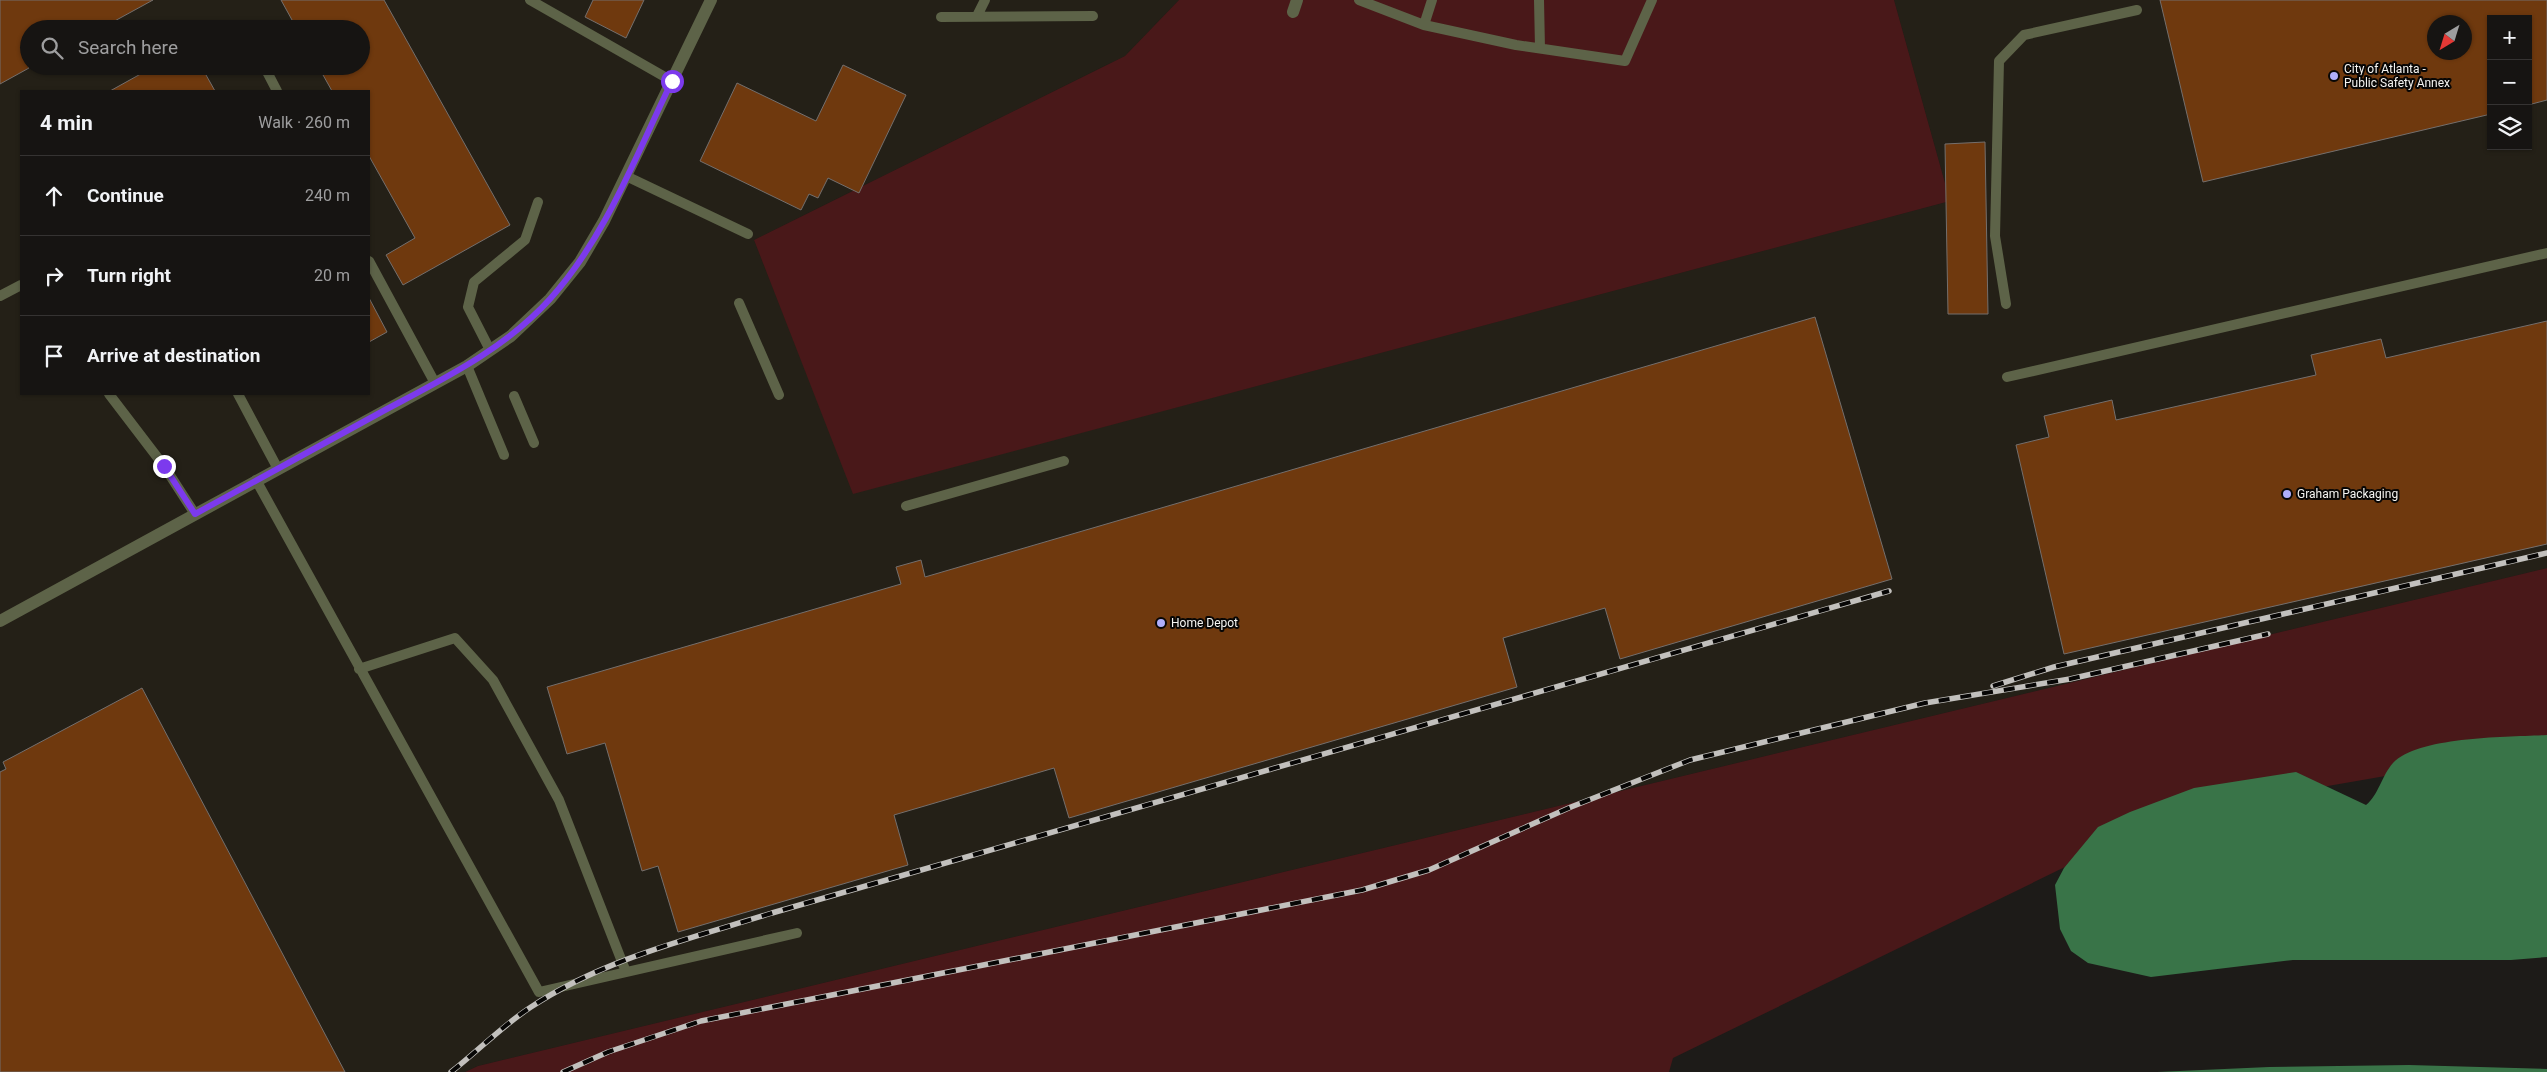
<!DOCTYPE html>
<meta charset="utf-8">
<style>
body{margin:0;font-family:Roboto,sans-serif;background:#1f1d1b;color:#f1f3f6}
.controls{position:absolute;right:15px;top:15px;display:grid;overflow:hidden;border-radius:0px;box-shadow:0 1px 4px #0004}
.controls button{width:45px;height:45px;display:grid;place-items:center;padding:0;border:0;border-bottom:1px solid #353332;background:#161412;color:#f1f3f6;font:25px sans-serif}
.compass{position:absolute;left:2427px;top:15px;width:45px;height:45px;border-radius:50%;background:#161412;box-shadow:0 1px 4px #0004;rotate:218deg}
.stop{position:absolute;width:15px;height:15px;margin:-11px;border:4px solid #7c3aed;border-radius:50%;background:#fff}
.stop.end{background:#7c3aed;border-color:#fff;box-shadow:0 1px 5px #0008}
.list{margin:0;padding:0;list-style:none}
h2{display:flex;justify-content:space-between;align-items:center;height:65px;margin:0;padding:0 20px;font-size:21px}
h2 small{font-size:16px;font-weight:400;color:#9e9e9f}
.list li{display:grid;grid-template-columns:32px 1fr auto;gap:15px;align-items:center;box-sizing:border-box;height:80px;padding:0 20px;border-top:1px solid #353332}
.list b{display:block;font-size:19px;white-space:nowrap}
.list em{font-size:16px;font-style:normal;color:#9e9e9f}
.icon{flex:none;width:28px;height:28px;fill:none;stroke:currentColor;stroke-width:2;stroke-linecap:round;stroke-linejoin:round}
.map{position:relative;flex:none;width:2547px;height:1072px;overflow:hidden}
.search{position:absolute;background:#161412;box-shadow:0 1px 4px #0004;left:20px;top:20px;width:350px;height:55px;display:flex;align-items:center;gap:12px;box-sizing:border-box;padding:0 18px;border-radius:28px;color:#9e9e9f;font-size:19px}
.panel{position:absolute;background:#161412;box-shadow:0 1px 4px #0004;left:20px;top:90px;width:350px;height:305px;border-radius:0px}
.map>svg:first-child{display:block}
</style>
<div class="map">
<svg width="2547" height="1072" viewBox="0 0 2547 1072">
<rect width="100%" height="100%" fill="#1d1b18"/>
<path fill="#242017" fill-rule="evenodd" d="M 0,0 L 1179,0 L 1125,56 L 754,240 L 854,493 L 1950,201 L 1894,0 L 2547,0 L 2547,568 L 478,1066 L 465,1072 L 0,1072 ZM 2491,19 L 2528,19 L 2528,146 L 2491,146 ZM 2434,22 L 2464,22 L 2464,52 L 2434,52 ZM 29,29 L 361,29 L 361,66 L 29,66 ZM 21,91 L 369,91 L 369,394 L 21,394 Z"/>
<path fill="#491819" d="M 1179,0 L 1894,0 L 1950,201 L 853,494 L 754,240 L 1125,56 Z
M 2547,568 L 2547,748 L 2178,812 L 1673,1058 L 1669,1072 L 465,1072 L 478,1066 Z"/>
<path fill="#397448" d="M 2547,735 L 2547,957 L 2511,960 L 2293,960 L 2151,977 L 2088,963 L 2071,951 L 2060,929 L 2055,885 L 2064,868 L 2098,827 L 2130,812 L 2194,788 L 2296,772 L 2366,805 C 2378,796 2382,775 2393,763 C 2418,736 2510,737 2547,735 Z
M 2409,1065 L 2547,1069 L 2547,1072 L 2157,1072 L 2269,1067 Z"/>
<path fill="#6f390e" stroke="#746f6d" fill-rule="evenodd" d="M 0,0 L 153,0 L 100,29 L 29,29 L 29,68 L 0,84 Z
M 281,0 L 384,0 L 510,225 L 403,285 L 386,255 L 415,238 L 369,156 L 369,91 L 332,91 L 318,66 L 361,66 L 361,29 L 297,29 Z
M 593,0 L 644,0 L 626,38 L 585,17 Z
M 2160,0 L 2547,0 L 2547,100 L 2528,105 L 2528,19 L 2491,19 L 2491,114 L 2203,182 ZM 2434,22 L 2464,22 L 2464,52 L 2434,52 Z
M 843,65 L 906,95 L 859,193 L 828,178 L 818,198 L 809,194 L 801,210 L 700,161 L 737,83 L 816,121 Z
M 155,66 L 201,66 L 215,91 L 110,91 Z
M 1985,142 L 1988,314 L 1948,314 L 1945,144 Z
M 369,298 L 387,332 L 369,342 Z
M 1815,317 L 1892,579 L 1620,659 L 1605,608 L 1503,638 L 1517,687 L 1069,818 L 1054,768 L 894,815 L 908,865 L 678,932 L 658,866 L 642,871 L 605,743 L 567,754 L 547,687 L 901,584 L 896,567 L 921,560 L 925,577 Z
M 2547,321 L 2547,544 L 2064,654 L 2016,445 L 2049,437 L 2044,416 L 2112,400 L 2116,420 L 2316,375 L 2311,355 L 2381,339 L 2386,358 Z
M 142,688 L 345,1072 L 0,1072 L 0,772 L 6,769 L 3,762 Z"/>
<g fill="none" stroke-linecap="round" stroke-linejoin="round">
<path stroke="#5d6348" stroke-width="10" d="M 530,0 L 672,81
M 1359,0 L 1424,25 L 1516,45 L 1625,61 L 1652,0
M 1539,0 L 1540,48
M 977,16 L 985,0
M 941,17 L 1093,16
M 1424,25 L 1432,0
M 264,66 L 277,91
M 626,176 L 748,234
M 369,261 L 435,383
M 0,296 L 21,285
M 739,303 L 779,395
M 2006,304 L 1995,236 L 1999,61 L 2024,35 L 2137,10
M 490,350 L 468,307 L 474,282 L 525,240 L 538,202
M 467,366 L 504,455
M 2007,377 L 2547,253
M 109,394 L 164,466 L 195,514
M 238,394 L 278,469
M 514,396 L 534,443
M 256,480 L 539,992 L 797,933
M 906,506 L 1064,461
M 359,669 L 455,638 L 493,680 L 559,800 L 626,972"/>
<path stroke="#5d6348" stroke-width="12" d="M 1293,12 L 1297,0
M 0,621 L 467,366 L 511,336 L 550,299 L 580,262 L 604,221 L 711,0"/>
<defs>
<path id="rail" d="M 1993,686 L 2054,667 L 2547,553
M 451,1072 C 478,1051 503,1025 531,1007 C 604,959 689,939 772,913 L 1889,591
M 563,1072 L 608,1052 L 701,1021 L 1362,890 L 1429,870 L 1571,807 L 1690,760 L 1925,703 L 2070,679 L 2268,634"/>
</defs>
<use href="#rail" stroke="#c2c0bd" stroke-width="5.5"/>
<use href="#rail" stroke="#070605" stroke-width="4" stroke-dasharray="11" stroke-linecap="butt"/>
</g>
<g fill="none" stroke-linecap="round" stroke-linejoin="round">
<path stroke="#7c3aed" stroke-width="6" d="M 164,466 L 195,514 C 258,480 321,445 385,410 C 443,379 505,349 550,299 C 606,237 636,155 672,81"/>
</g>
<g fill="#afaefa" stroke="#070605" stroke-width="2">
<circle cx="2334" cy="76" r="5"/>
<circle cx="2287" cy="494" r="5"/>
<circle cx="1161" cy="623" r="5"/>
</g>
<g text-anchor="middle" stroke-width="4" stroke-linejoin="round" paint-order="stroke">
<g font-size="12" fill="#f6f5f2" stroke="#070605" text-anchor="start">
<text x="2344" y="73">City of Atlanta -<tspan x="2344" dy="14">Public Safety Annex</tspan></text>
<text x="2297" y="498">Graham Packaging</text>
<text x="1171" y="627">Home Depot</text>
</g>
</g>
</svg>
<div class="controls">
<button>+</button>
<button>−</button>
<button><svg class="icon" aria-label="layers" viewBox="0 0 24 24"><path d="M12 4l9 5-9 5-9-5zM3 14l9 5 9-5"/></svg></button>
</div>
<svg class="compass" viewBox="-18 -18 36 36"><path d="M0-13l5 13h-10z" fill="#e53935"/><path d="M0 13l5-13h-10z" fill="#9e9e9f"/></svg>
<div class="stop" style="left:672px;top:81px"></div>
<div class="stop end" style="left:164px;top:466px"></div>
<div class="search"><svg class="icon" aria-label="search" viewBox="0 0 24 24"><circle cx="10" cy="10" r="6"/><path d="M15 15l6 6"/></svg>Search here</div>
<section class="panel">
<h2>4 min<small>Walk · 260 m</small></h2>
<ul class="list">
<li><svg class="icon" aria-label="ahead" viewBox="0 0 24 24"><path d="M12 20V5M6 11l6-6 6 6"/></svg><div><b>Continue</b></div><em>240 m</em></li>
<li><svg class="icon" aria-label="right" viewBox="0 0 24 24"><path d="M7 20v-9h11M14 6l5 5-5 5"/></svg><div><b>Turn right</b></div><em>20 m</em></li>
<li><svg class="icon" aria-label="arrive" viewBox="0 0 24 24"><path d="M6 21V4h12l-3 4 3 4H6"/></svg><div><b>Arrive at destination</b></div></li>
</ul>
</section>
</div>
